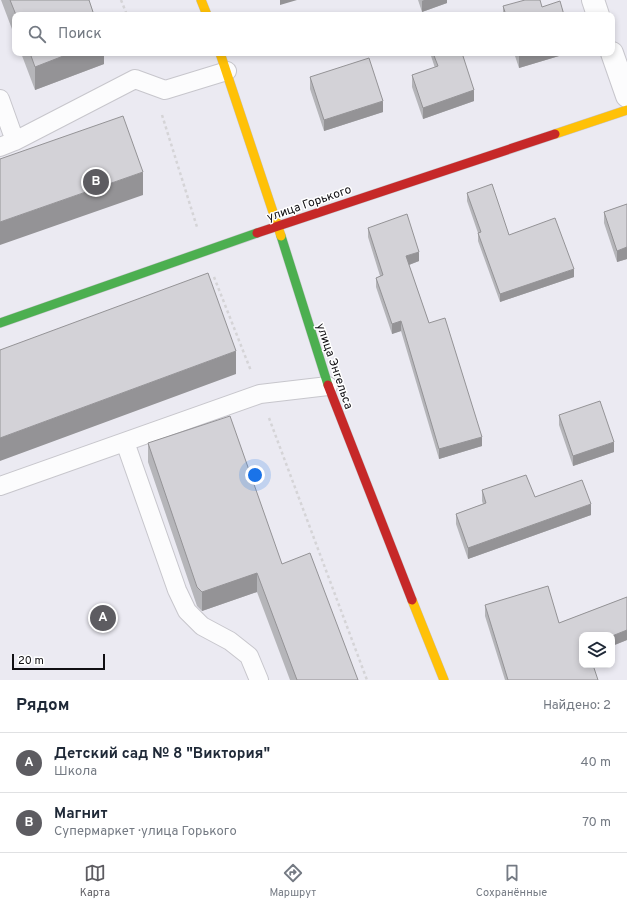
<!DOCTYPE html>
<html lang="ru">
<meta charset="utf-8">
<style>
body{margin:0;font-family:Overpass,sans-serif;background:#f6f6f7;color:#1f2937}
.controls{position:absolute;right:12px;bottom:12px;display:grid;overflow:hidden;border-radius:8px;box-shadow:0 2px 6px #0003}
.controls button{width:36px;height:36px;display:grid;place-items:center;padding:0;border:0;border-bottom:1px solid #e0e1e3;background:#fff;color:#1f2937;font:20px sans-serif}
.scale{position:absolute;left:12px;bottom:10px;width:93px;box-sizing:border-box;padding-left:4px;border:2px solid #100f13;border-top:0;font-size:11px;line-height:14px;white-space:nowrap;color:#100f13;-webkit-text-stroke:3px #fff;paint-order:stroke}
.you{position:absolute;left:255px;top:475px;width:14px;height:14px;margin:-10px;border:3px solid #fff;border-radius:50%;background:#1a73e8;box-shadow:0 0 0 6px #1a73e833}
.badge{display:grid;place-items:center;width:26px;height:26px;border-radius:50%;background:#5d5c61;color:#fff;font-size:13px;font-weight:700}
.pin{position:absolute;translate:-50% -50%;border:2px solid #fff;box-shadow:0 1px 4px #0006}
.list{margin:0;padding:0;list-style:none}
h2{display:flex;justify-content:space-between;align-items:center;height:52px;margin:0;padding:0 16px;font-size:17px}
h2 small{font-size:13px;font-weight:400;color:#747a83}
.list li{display:grid;grid-template-columns:26px 1fr auto;gap:12px;align-items:center;box-sizing:border-box;height:60px;padding:0 16px;border-top:1px solid #e0e1e3}
.list b{display:block;font-size:15px;white-space:nowrap}
.list p{margin:0;font-size:13px;white-space:nowrap;color:#747a83}
.list em{font-size:13px;font-style:normal;color:#747a83}
.icon{flex:none;width:22px;height:22px;fill:none;stroke:currentColor;stroke-width:2;stroke-linecap:round;stroke-linejoin:round}
.map{position:relative;flex:none;width:627px;height:680px;overflow:hidden}
.search{position:absolute;background:#fff;box-shadow:0 2px 6px #0003;left:12px;right:12px;top:12px;height:44px;display:flex;align-items:center;gap:10px;box-sizing:border-box;padding:0 14px;border-radius:8px;color:#747a83;font-size:15px}
.sheet{height:172px;background:#fff}
nav{display:flex;justify-content:space-around;align-items:center;box-sizing:border-box;height:56px;border-top:1px solid #e0e1e3;background:#fff;font-size:11px;color:#747a83}
nav a{display:grid;justify-items:center;gap:2px}
nav .on{color:#5d5c61}
.map>svg:first-child{display:block}
</style>
<div class="map">
<svg width="627" height="680" viewBox="0 0 627 680">
<rect width="100%" height="100%" fill="#ebeaf2"/>
<g fill="none" stroke-linecap="round" stroke-linejoin="round">
<defs>
<path id="lane" d="M 0,99 L 15,141 L 135,79 L 165,90 L 227,71
M 0,147 L 15,141
M 125,442 L 177,590 L 187,611 L 202,626 L 230,641 L 249,656 L 259,680
M 0,486 L 260,394 L 328,386"/>
<path id="street" d="M 593,0 L 598,15
M 612,53 L 627,96"/>
<path id="fast" d="M 281,236 L 328,385
M 0,323 L 257,233"/>
<path id="slow" d="M 201,0 L 207,15
M 220,53 L 281,236
M 555,134 L 627,110
M 412,600 L 444,680"/>
<path id="jam" d="M 257,233 L 555,134
M 328,385 L 412,600"/>
</defs>
<use href="#lane" stroke="#c7c6cc" stroke-width="20"/>
<use href="#street" stroke="#c7c6cc" stroke-width="24"/>
<use href="#fast" stroke="#c7c6cc" stroke-width="10"/>
<use href="#slow" stroke="#c7c6cc" stroke-width="10"/>
<use href="#jam" stroke="#c7c6cc" stroke-width="10"/>
<path stroke="#d5d4d7" stroke-width="2.5" stroke-dasharray="3 3" stroke-linecap="butt" d="M 121,0 L 127,15
M 162,115 L 197,227
M 214,277 L 251,371
M 269,418 L 367,680"/>
<use href="#lane" stroke="#fcfcfd" stroke-width="18"/>
<use href="#street" stroke="#fcfcfd" stroke-width="22"/>
<use href="#fast" stroke="#4caf50" stroke-width="9"/>
<use href="#slow" stroke="#ffc107" stroke-width="9"/>
<use href="#jam" stroke="#c62828" stroke-width="9"/>
</g>
<path fill="#b5b5b9" d="M 1,0 L 89,0 L 94,15 L 15,15 L 15,37 Z
M 418,0 L 447,0 L 447,3 L 422,12 Z
M 503,6 L 542,7 L 564,15 L 503,15 Z
M 21,53 L 104,53 L 104,64 L 35,90 Z
M 430,53 L 462,53 L 474,101 L 423,119 L 412,87 L 412,75 L 435,68 Z
M 514,53 L 569,53 L 519,68 Z
M 310,77 L 383,112 L 324,131 L 310,89 Z
M 467,193 L 509,235 L 574,277 L 500,302 L 478,241 L 478,233 L 467,201 Z
M 627,204 L 627,259 L 617,262 L 604,223 L 604,212 Z
M 368,228 L 419,261 L 409,265 L 429,323 L 482,446 L 439,459 L 401,331 L 392,334 L 376,287 L 376,278 L 380,276 L 368,237 Z
M 559,415 L 614,452 L 573,466 L 559,425 Z
M 148,443 L 282,564 L 358,680 L 290,680 L 257,592 L 202,611 L 197,606 L 148,462 Z
M 482,490 L 535,497 L 591,515 L 468,559 L 456,524 L 456,514 L 483,504 L 482,501 Z
M 627,597 L 627,640 L 612,646 L 612,635 L 582,635 L 598,680 L 505,680 L 485,616 L 485,605 L 559,623 Z"/>
<path fill="#949396" d="M 280,0 L 297,0 L 280,5 Z
M 424,0 L 447,0 L 447,3 L 422,12 L 422,1 Z
M 71,53 L 104,53 L 104,64 L 35,90 L 35,67 Z
M 530,53 L 569,53 L 519,68 L 519,56 Z
M 474,90 L 474,101 L 423,119 L 423,108 Z
M 383,101 L 383,112 L 324,131 L 324,120 Z
M 143,172 L 143,195 L 0,245 L 0,222 Z
M 627,247 L 627,259 L 617,262 L 617,251 Z
M 419,252 L 419,261 L 406,266 L 406,256 Z
M 574,269 L 574,277 L 500,302 L 500,294 Z
M 401,321 L 401,331 L 392,334 L 392,324 Z
M 236,351 L 236,374 L 0,461 L 0,438 Z
M 482,437 L 482,446 L 439,459 L 439,449 Z
M 614,442 L 614,452 L 573,466 L 573,456 Z
M 591,504 L 591,515 L 468,559 L 468,548 Z
M 257,573 L 257,592 L 202,611 L 202,592 Z
M 627,630 L 627,640 L 612,646 L 612,636 Z"/>
<path fill="#d3d2d7" stroke="#949396" d="M 10,0 L 89,0 L 94,15 L 16,15 Z
M 525,0 L 540,0 L 542,7 L 560,1 L 564,15 L 506,15 L 503,6 Z
M 30,53 L 71,53 L 35,67 Z
M 433,53 L 462,53 L 474,90 L 423,108 L 412,75 L 438,66 Z
M 518,53 L 530,53 L 519,56 Z
M 369,58 L 383,101 L 324,120 L 310,77 Z
M 123,116 L 143,172 L 0,222 L 0,159 Z
M 492,184 L 509,235 L 555,218 L 574,269 L 500,294 L 478,233 L 481,232 L 467,193 Z
M 627,204 L 627,247 L 617,251 L 604,212 Z
M 407,214 L 419,252 L 406,256 L 429,323 L 445,318 L 482,437 L 439,449 L 401,321 L 392,324 L 376,278 L 383,275 L 368,228 Z
M 208,273 L 236,351 L 0,438 L 0,350 Z
M 600,401 L 614,442 L 573,456 L 559,415 Z
M 230,416 L 282,564 L 310,553 L 358,680 L 297,680 L 257,573 L 202,592 L 197,587 L 148,443 Z
M 526,475 L 535,497 L 582,480 L 591,504 L 468,548 L 456,514 L 486,503 L 482,490 Z
M 548,586 L 559,623 L 627,597 L 627,630 L 612,636 L 612,635 L 582,635 L 582,665 L 593,665 L 598,680 L 508,680 L 485,605 Z"/>
<g text-anchor="middle" stroke-width="3" stroke-linejoin="round" paint-order="stroke">
<g font-size="12" fill="#100f13" stroke="#fff">
<text transform="translate(309 203) rotate(-19)" y="4">улица Горького</text>
<text transform="translate(335 366) rotate(71)" y="4">улица Энгельса</text>
</g>
</g>
</svg>
<div class="controls">
<button><svg class="icon" aria-label="layers" viewBox="0 0 24 24"><path d="M12 4l9 5-9 5-9-5zM3 14l9 5 9-5"/></svg></button>
</div>
<div class="scale">20 m</div>
<div class="you"></div>
<div class="pin badge" style="left:103px;top:618px">A</div>
<div class="pin badge" style="left:96px;top:182px">B</div>
<div class="search"><svg class="icon" aria-label="search" viewBox="0 0 24 24"><circle cx="10" cy="10" r="6"/><path d="M15 15l6 6"/></svg>Поиск</div>
</div>
<section class="sheet">
<h2>Рядом<small>Найдено: 2</small></h2>
<ul class="list">
<li><span class="badge">A</span><div><b>Детский сад № 8 &quot;Виктория&quot;</b><p>Школа</p></div><em>40 m</em></li>
<li><span class="badge">B</span><div><b>Магнит</b><p>Супермаркет · улица Горького</p></div><em>70 m</em></li>
</ul>
</section>
<nav>
<a class="on"><svg class="icon" aria-label="map" viewBox="0 0 24 24"><path d="M3 6l6-2 6 2 6-2v14l-6 2-6-2-6 2zM9 4v14M15 6v14"/></svg>Карта</a>
<a><svg class="icon" aria-label="directions" viewBox="0 0 24 24"><path d="M12 3l9 9-9 9-9-9zM9 14v-3h6M13 9l2 2-2 2"/></svg>Маршрут</a>
<a><svg class="icon" aria-label="saved" viewBox="0 0 24 24"><path d="M7 4h10v16l-5-4-5 4z"/></svg>Сохранённые</a>
</nav>
